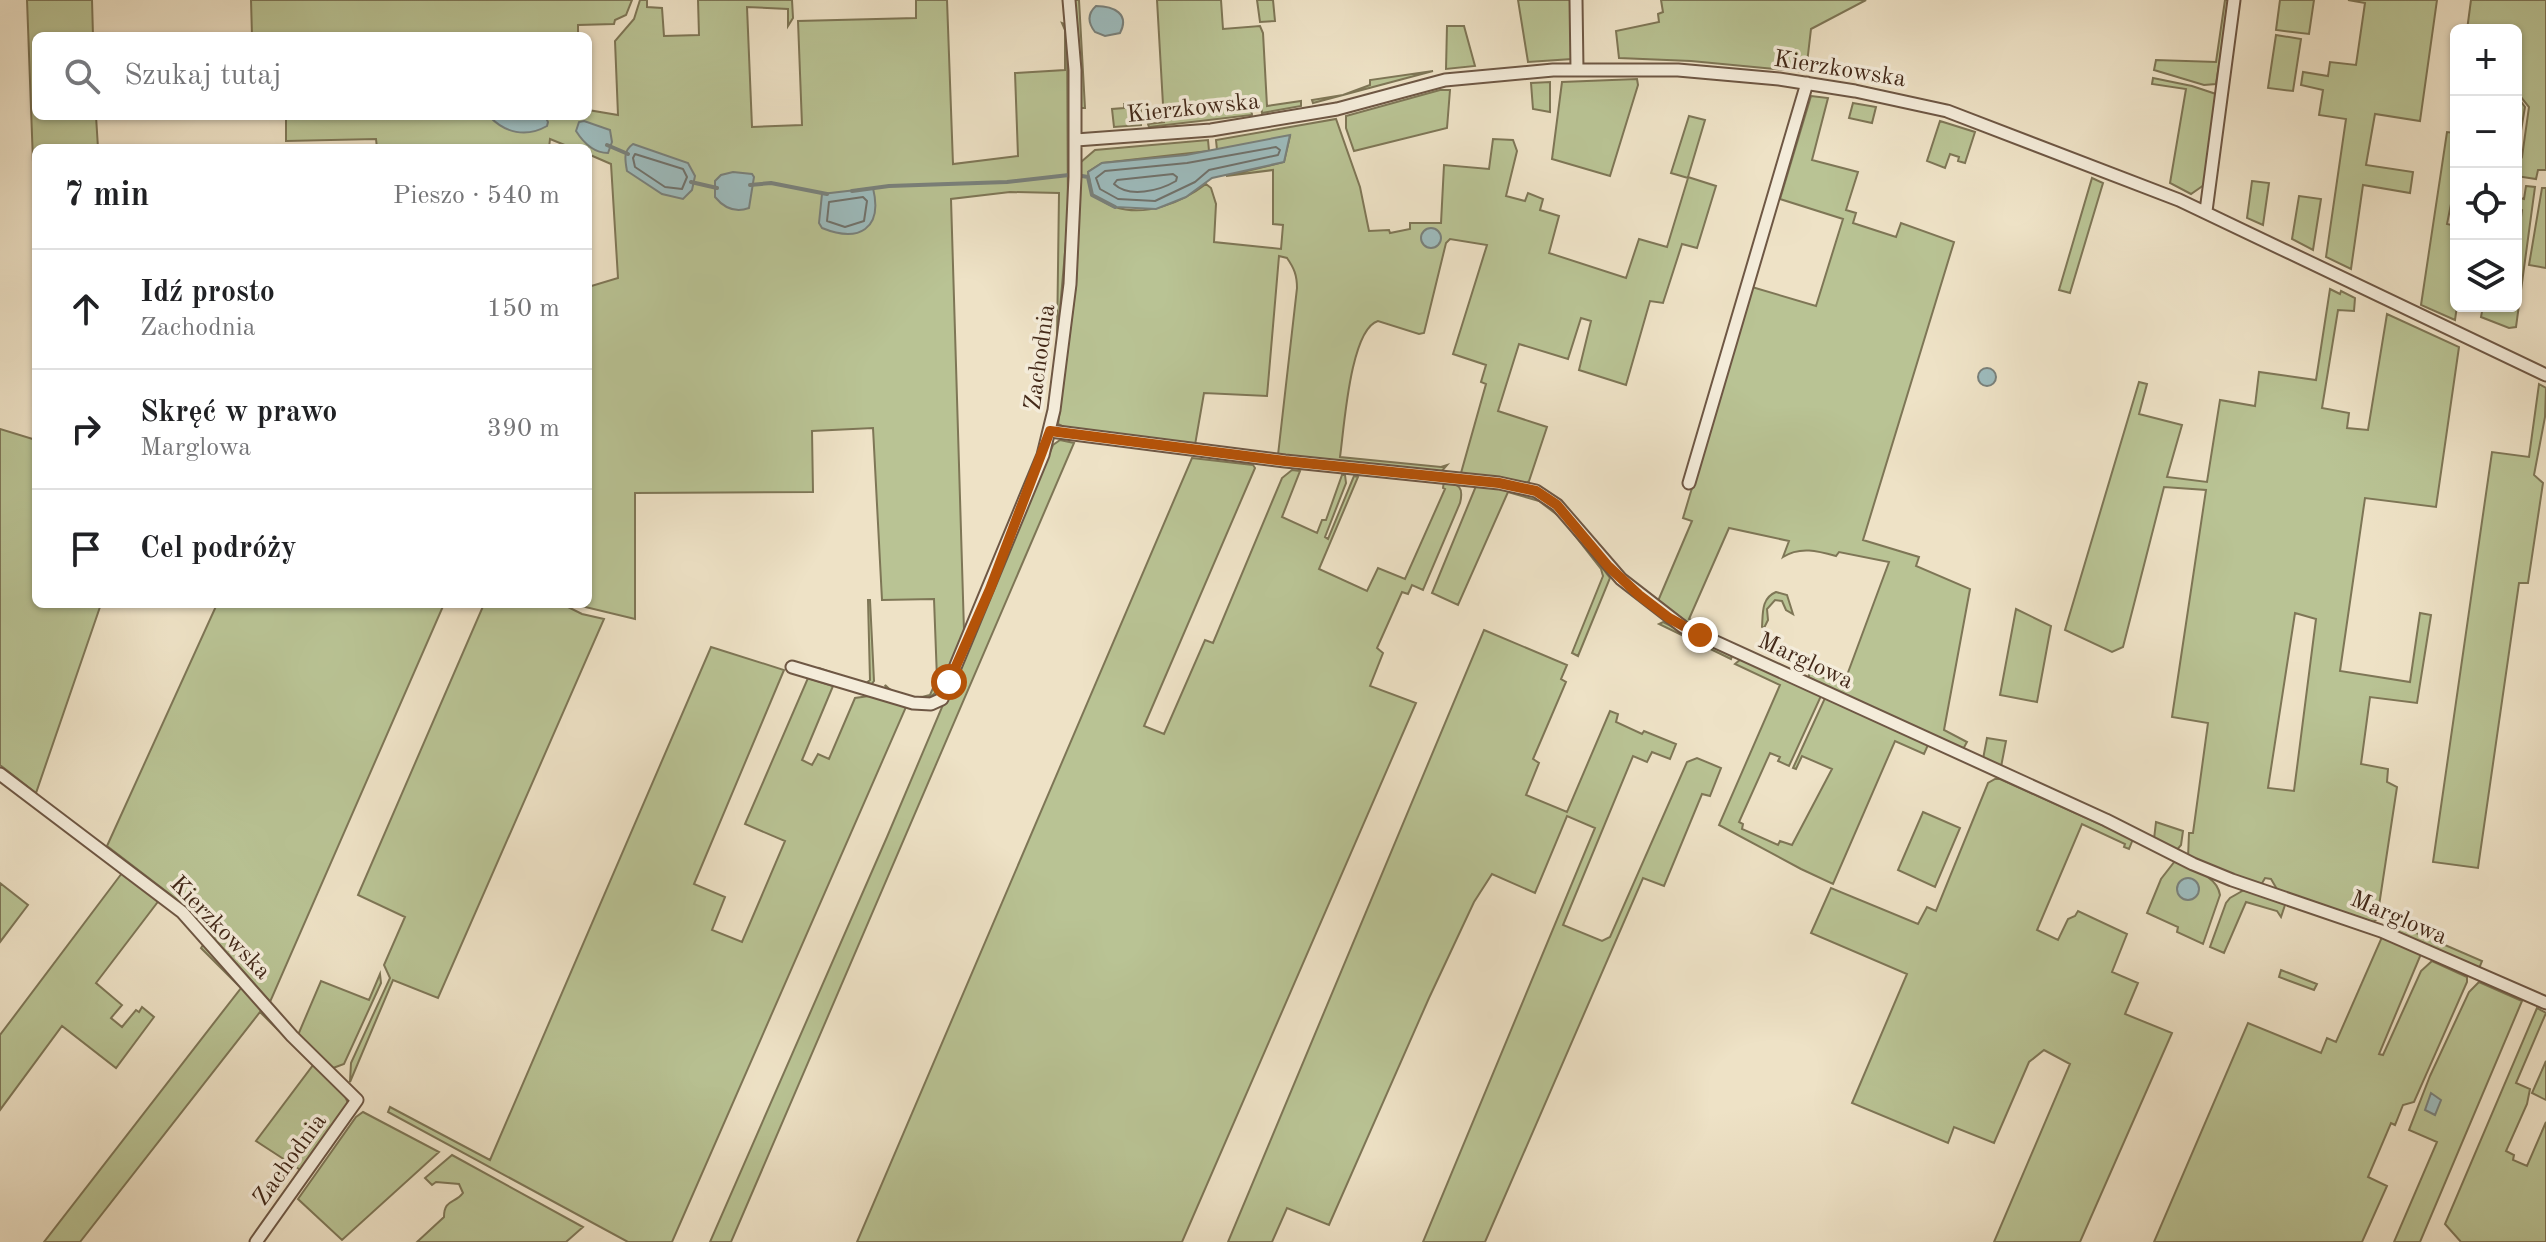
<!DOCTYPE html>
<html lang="pl">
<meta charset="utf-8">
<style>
body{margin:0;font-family:"Old Standard TT",serif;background:#f6f6f6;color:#202124}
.controls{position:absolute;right:24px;top:24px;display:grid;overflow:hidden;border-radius:12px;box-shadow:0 2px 6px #0004}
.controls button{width:72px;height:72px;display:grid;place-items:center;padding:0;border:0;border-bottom:2px solid #e0e0e0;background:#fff;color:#202124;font:40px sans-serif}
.stop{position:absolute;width:24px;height:24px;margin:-18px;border:6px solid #b45309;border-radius:50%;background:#fff}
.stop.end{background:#b45309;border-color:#fff;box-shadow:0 2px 8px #0008}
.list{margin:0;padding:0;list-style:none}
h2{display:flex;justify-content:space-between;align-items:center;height:104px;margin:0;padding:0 32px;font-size:34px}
h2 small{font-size:26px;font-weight:400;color:#757577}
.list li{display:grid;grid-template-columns:52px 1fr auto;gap:24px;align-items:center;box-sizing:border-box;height:120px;padding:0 32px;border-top:2px solid #e0e0e0}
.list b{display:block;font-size:30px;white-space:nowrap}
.list p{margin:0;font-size:26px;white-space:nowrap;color:#757577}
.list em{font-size:26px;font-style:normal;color:#757577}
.icon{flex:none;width:44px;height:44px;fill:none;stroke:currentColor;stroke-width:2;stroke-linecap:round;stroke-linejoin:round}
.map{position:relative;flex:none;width:2546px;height:1242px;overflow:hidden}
.search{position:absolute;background:#fff;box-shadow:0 2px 6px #0004;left:32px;top:32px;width:560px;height:88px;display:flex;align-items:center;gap:20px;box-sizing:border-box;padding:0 28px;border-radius:12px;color:#757577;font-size:30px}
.panel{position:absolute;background:#fff;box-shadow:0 2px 6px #0004;left:32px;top:144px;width:560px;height:464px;border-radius:12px}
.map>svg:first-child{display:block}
</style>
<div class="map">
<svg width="2546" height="1242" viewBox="0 0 2546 1242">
<rect width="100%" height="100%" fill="#eee2c6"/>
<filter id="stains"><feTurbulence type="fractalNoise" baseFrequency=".0025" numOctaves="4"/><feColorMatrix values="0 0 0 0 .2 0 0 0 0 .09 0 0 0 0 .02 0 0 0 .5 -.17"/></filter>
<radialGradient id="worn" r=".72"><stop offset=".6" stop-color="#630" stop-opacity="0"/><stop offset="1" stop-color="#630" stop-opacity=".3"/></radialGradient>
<path fill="#b9c394" stroke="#7e7656" stroke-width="2" fill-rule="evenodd" d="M 27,0 L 92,0 L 93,36 L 36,36 L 36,116 L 96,116 L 98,148 L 36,148 L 36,243 Z
M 251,0 L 632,0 L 626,15 L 615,20 L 614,24 L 578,25 L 578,36 L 252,36 Z
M 640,0 L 647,0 L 647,7 L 662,8 L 664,36 L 699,35 L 698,0 L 792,0 L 793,18 L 788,26 L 788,9 L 747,7 L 752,127 L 802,125 L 798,21 L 916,18 L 916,0 L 947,0 L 953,164 L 1018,156 L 1015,73 L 1065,70 L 1065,30 L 1062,23 L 1067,25 L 1068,219 L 1057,342 L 1059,193 L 1010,192 L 951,199 L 964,631 C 957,650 943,704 917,700 C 907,699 896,694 887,691 L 885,685 C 896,697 915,700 930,695 L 937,679 L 934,599 L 882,600 L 873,428 L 812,431 L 813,492 L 635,493 L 635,619 L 573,604 L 588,604 L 588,287 L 618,278 L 611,164 L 588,154 L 588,148 L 572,148 L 550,139 L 549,148 L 377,148 L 376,139 L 286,141 L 286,116 L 588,116 L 588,110 L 618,115 L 615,41 L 634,19 Z
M 1074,0 L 1079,0 L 1085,108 L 1080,108 Z
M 1157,0 L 1221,0 L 1223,29 L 1260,26 L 1263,33 L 1267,106 L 1301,101 L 1301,106 L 1262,113 L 1261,107 L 1251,108 L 1252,115 L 1149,127 L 1148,124 L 1164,122 Z
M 1257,0 L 1273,0 L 1275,21 L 1260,22 Z
M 1518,0 L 1570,0 L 1572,59 L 1528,62 Z
M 1661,0 L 1866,0 L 1811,29 L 1806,72 L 1691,61 L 1619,58 L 1616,31 L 1659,22 L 1658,14 L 1663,12 Z
M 2225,0 L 2229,0 L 2216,84 L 2204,85 L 2154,70 L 2156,60 L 2216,62 Z
M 2280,0 L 2314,0 L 2309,34 L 2276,30 Z
M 2348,0 L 2437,0 L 2420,121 L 2375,114 L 2366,165 L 2413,172 L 2410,193 L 2363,185 L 2351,269 L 2326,257 L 2346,119 L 2319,115 L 2323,90 L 2301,85 L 2303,72 L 2328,76 L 2330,62 L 2356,65 L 2365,3 Z
M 2471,0 L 2546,0 L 2546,170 L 2538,170 L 2536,179 L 2516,176 L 2516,169 L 2522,157 L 2529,107 L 2516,91 L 2516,30 L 2467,30 Z
M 1447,26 L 1464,26 L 1475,66 L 1446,69 Z
M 2276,35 L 2301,39 L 2293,91 L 2268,88 Z
M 1433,71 L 1313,103 L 1312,100 L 1343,95 L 1370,85 L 1370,80 Z
M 2153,78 L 2192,86 L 2216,94 L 2204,185 L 2191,194 L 2170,183 L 2186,89 L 2152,84 Z
M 1637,79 L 1638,85 L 1610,176 L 1552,159 L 1562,82 Z
M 1550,82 L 1550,112 L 1533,109 L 1531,83 Z
M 1440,90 L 1450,90 L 1447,128 L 1354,151 L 1346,128 L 1346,116 Z
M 2516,95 L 2525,107 L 2516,160 Z
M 1811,96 L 1828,98 L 1812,160 L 1858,172 L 1846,210 L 1856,213 L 1853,223 L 1896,237 L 1901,223 L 1954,242 L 1863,540 L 1919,557 L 1916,566 L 1970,589 L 1944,730 L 1967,742 L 1962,751 L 1808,679 L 1810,672 L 1843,686 L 1889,562 L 1839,552 L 1836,556 C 1818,551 1800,546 1783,557 L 1789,541 L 1729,528 L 1689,619 L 1698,623 L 1694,627 L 1658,601 L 1692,521 L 1683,518 L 1752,287 L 1816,306 L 1843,219 L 1780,199 Z
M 1853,103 L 1876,107 L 1872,123 L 1849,118 Z
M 1124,104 L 1141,104 L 1141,125 L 1114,127 L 1112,109 L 1124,108 Z
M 1689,116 L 1705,120 L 1688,177 L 1716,186 L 1697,248 L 1682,244 L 1663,303 L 1650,301 L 1626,385 L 1579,370 L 1591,321 L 1581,318 L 1568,359 L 1519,344 L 1498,411 L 1547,427 L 1529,481 L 1526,483 L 1461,473 L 1486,384 L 1481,382 L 1486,365 L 1453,354 L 1487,245 L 1450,239 L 1446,243 L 1424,333 L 1419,334 L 1378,321 C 1350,329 1344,430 1340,457 L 1441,467 L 1447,465 L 1441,472 L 1278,455 L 1297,288 C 1297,275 1294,268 1287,258 L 1279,256 L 1267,396 L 1204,393 L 1195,445 L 1064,427 L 1058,424 L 1076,284 L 1081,162 L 1095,150 L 1208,140 L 1209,151 L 1102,163 L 1088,172 L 1092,195 C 1099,198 1107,205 1115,207 C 1146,217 1181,203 1206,184 L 1211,188 L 1216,204 L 1214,242 L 1281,249 L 1283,225 L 1273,224 L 1273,170 L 1226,176 L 1284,162 L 1290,136 L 1217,150 L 1216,140 L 1336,119 L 1360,187 L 1369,231 L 1389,230 L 1390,233 L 1410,229 L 1410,223 L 1441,223 L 1444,165 L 1489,169 L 1493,139 L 1513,140 L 1517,151 L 1506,196 L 1525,201 L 1528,193 L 1543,199 L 1540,210 L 1559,216 L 1549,253 L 1626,278 L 1639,239 L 1667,247 L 1688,178 L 1671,173 Z
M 2454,118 L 2456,118 L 2456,204 L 2451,204 L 2447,224 L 2456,226 L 2457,306 L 2455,320 L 2421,305 L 2447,132 L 2455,133 Z
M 1940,121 L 1975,132 L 1965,163 L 1958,161 L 1959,157 L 1950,154 L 1945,168 L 1927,161 Z
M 2092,178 L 2103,183 L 2070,293 L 2059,290 Z
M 2252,181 L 2269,183 L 2263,225 L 2247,218 Z
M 2526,186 L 2535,187 L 2516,327 L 2509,328 L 2481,317 L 2483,306 L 2516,306 L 2519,235 L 2516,234 L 2516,225 L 2520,225 L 2522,210 L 2518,208 L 2520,198 L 2524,199 Z
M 2542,188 L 2546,188 L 2546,268 L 2529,265 Z
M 2299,196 L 2321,199 L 2313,250 L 2292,239 Z
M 2330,289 L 2340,294 L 2341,291 L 2355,298 L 2354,311 L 2338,310 L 2322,408 L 2349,413 L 2347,428 L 2368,430 L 2387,314 L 2459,347 L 2436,507 L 2365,498 L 2340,671 L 2410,682 L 2420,613 L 2431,615 L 2417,703 L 2370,697 L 2361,764 L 2388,769 L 2387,782 L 2397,787 L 2377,919 L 2373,922 L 2278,891 L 2271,879 L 2265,878 L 2261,885 L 2188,858 L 2189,833 L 2193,833 L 2208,723 L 2172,717 L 2206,490 L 2164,487 L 2123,647 L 2112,652 L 2065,630 L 2139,382 L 2147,384 L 2139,414 L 2182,425 L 2167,477 L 2207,482 L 2220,400 L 2255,406 L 2259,372 L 2316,380 ZM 2295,613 L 2316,619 L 2294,791 L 2268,788 Z
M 2539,384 L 2546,388 L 2545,417 L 2534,475 L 2543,483 L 2528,583 L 2519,583 L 2478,868 L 2433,862 L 2492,452 L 2529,457 Z
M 0,429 L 36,440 L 36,604 L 101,604 L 36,793 L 0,765 Z
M 1060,440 L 1074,443 L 731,1242 L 710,1242 L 887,837 L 1053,445 Z
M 1192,458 L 1253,465 L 1255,468 L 1144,726 L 1164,734 L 1205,640 L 1213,643 L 1282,478 L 1292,470 L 1300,471 L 1282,517 L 1317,533 L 1322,520 L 1326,520 L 1342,475 L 1345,475 L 1346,483 L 1325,537 L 1328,539 L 1354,476 L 1358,477 L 1319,569 L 1367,591 L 1378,568 L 1405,579 L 1445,489 L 1443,488 L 1444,481 C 1459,484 1464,487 1460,503 L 1423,590 L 1412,585 L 1408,594 L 1402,592 L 1377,648 L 1383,653 L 1370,686 L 1416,703 L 1182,1242 L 857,1242 Z
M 1476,486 C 1504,484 1543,493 1560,517 L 1539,501 L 1508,492 L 1458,605 L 1432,593 Z
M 1568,523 L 1610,578 L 1578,656 L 1572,653 L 1603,576 L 1601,569 L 1566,524 Z
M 1776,592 L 1787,595 L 1793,614 L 1786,610 L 1782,601 L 1775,600 L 1767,609 L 1768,620 L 1764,628 L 1762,627 C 1763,614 1761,598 1776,592 Z
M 868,600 L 870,600 L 874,681 L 871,685 L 865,686 L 818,671 L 819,668 L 865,684 L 870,680 Z
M 217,604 L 444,604 L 270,1002 L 180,902 L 107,846 Z
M 484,604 L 562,604 L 582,614 L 604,619 L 438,998 L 393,980 L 350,1082 L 351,1063 L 390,978 L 384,965 L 405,917 L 358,895 Z
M 2016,609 L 2051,626 L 2037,702 L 2000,695 Z
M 1663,622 L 1732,656 L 1731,659 L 1659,624 Z
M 1484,630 L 1567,665 L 1561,679 L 1566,682 L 1533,759 L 1539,763 L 1526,795 L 1567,812 L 1610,711 L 1618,714 L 1616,722 L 1642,734 L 1644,731 L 1676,744 L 1670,759 L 1652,752 L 1647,762 L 1633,756 L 1563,925 L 1602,941 L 1610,937 L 1687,762 L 1697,758 L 1721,768 L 1710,796 L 1702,794 L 1664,886 L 1643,878 L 1485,1242 L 1423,1242 L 1595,828 L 1567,816 L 1535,893 L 1492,874 L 1474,902 L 1429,998 L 1329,1225 L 1287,1208 L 1272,1242 L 1228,1242 Z
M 711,647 L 784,670 L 694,884 L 725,897 L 712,930 L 742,942 L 785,841 L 745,824 L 808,678 L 833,686 L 802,760 L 812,765 L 818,754 L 829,759 L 855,698 L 869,696 L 906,707 L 672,1242 L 628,1242 L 388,1112 L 390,1107 L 490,1160 Z
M 1741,659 L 1821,696 L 1789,766 L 1778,761 L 1780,757 L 1770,753 L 1739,822 L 1743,824 L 1742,829 L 1778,845 L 1780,841 L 1792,845 L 1832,769 L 1802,756 L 1796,769 L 1793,768 L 1825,698 L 1928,745 L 1924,754 L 1895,741 L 1833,884 L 1801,869 L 1719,825 L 1780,685 L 1735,664 Z
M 1987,738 L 2006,741 L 2001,767 L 1983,759 Z
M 1995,779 L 2000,779 L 2133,839 L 2129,849 L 2124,847 L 2125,844 L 2082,824 L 2037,930 L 2058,940 L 2068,919 L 2075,916 L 2078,911 L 2127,934 L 2112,972 L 2138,983 L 2125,1014 L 2172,1033 L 2080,1242 L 1994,1242 L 2070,1064 L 2044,1050 L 2029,1062 L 1994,1143 L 1954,1127 L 1948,1143 L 1852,1103 L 1907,974 L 1811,933 L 1831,888 L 1918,924 L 1927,907 L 1936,911 L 1988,783 Z
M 1923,812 L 1960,828 L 1935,887 L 1898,870 Z
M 2156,822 L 2183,831 L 2181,845 L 2176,851 L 2154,839 Z
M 2175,861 C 2191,869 2217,875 2220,895 L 2203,944 L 2177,932 L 2178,927 L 2147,913 L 2161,879 Z
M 122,873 L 160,899 L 96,983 L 122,1005 L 111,1018 L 122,1027 L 136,1010 L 139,1012 L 142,1007 L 154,1017 L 116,1068 L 62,1026 L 0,1110 L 0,1035 Z
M 0,883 L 28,905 L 0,942 Z
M 2244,890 L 2286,902 L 2281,917 L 2277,911 L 2246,902 L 2224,953 L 2210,947 L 2226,903 L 2230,898 Z
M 2386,923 L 2422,935 L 2482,961 L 2478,971 L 2386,928 Z
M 2382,937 L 2421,954 L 2379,1054 L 2383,1055 L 2421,971 L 2432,961 L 2467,977 L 2467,982 L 2414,1102 L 2403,1105 L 2395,1125 L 2391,1123 L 2368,1177 L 2387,1186 L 2362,1242 L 2154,1242 L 2248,1023 L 2321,1053 L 2327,1038 L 2336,1042 Z
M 203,945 L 208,946 L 313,1065 L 344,1094 L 348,1103 L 346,1111 L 302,1171 L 256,1141 L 313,1065 L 260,1012 L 80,1242 L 44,1242 L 241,988 L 201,948 Z
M 2281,970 L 2317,984 L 2314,990 L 2279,977 Z
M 380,974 L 381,983 L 344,1064 L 333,1068 L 298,1035 L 321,981 L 369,1000 Z
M 2479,982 L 2522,1001 L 2420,1242 L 2394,1242 L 2437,1142 L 2409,1130 L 2430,1076 L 2469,992 Z
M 2537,1008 L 2546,1013 L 2516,1083 L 2530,1089 L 2527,1104 L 2506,1151 L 2514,1155 L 2513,1160 L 2527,1166 L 2546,1122 L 2546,1242 L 2461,1242 L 2445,1224 Z
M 2546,1061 L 2546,1100 L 2532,1093 Z
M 363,1112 L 439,1152 L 342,1240 L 298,1199 L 356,1117 Z
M 452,1155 L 583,1227 L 566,1242 L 417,1242 L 444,1217 C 444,1199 455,1204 463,1193 L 459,1184 L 436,1182 L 432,1185 L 425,1178 Z"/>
<path fill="#9dbcbe" stroke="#79817c" stroke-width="2" d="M 1096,6 C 1114,6 1130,14 1120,33 L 1105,36 L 1095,32 C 1088,23 1087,14 1096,6 Z
M 489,116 L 545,116 L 548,122 L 547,126 C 526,138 505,133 489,116 Z
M 584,121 L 610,130 L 612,142 L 608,153 C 594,153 583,142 576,131 L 579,122 Z
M 1290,135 L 1284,162 L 1212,178 L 1186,197 L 1156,209 L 1115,207 L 1092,195 L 1088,172 L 1102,163 L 1186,155 Z
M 633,144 L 688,163 L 695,176 L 692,190 L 683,199 L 662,194 L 627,171 C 625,160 623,151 633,144 Z
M 733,172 L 752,174 L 754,177 L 749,208 C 735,213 724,208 715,197 L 715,181 L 721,175 Z
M 873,188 C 883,229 859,243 822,228 L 819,223 L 822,194 Z
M1421 238a10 10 0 1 1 20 0a10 10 0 1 1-20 0Z
M1978 377a9 9 0 1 1 18 0a9 9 0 1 1-18 0Z
M2177 889a11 11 0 1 1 22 0a11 11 0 1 1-22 0Z
M 2431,1093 L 2441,1100 L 2435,1115 L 2425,1110 Z"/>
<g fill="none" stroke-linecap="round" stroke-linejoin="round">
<path stroke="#70726c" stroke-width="2" d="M 1276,147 L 1280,150 L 1278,155 L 1209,170 L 1195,182 L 1155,201 L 1118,199 L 1100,189 L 1096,178 L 1105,171 L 1187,163 Z
M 635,154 L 683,169 L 687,177 L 682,189 L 665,187 L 635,167 L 633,158 Z
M 1173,174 L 1177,177 L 1176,181 C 1159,191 1129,198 1114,184 L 1117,180 Z
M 863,197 L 867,201 L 864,221 L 845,227 L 827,221 L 829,202 Z"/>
<path stroke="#79817c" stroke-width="4" d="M 607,145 L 628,154
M 1082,176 L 1088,177 L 1092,195 L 1115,207
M 691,182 L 717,188
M 750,185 L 771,183 L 827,194
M 852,191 L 889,186 L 1007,182 L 1069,175"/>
<defs>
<path id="street" d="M 1576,0 L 1577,69
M 1076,140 L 1211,130 L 1337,109 L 1445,80 L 1553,70 L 1678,70 L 1779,79 L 1855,91 L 1947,111 L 2179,200 L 2546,375
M 2206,211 L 2234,0
M 1050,431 L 1285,461 L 1499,483 L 1536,491 L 1557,505 L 1621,579 L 1683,627 L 2106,820 L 2193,864 L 2232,880 L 2381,931 L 2546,1003
M 1689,483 L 1807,83
M 792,667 L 913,703 L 931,704 L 942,699 L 1043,455 L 1054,410 L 1070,284 L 1075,177 L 1075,70 L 1069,0
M 0,774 L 182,912 L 292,1036 L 357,1100 L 256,1242"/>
</defs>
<use href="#street" stroke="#6e5744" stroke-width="15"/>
<use href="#street" stroke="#f4ecda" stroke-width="11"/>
</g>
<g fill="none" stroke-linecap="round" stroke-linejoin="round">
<path stroke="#b45309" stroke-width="10" d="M 949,682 L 990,589 L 1050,431 L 1285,461 L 1499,483 L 1536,491 L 1557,505 L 1608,566 L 1639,595 L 1669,618 L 1700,635"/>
</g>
<g text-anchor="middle" stroke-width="7" stroke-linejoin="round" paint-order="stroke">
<g font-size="24" fill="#432919" stroke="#f4ecda">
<text transform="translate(1840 68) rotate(9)" y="8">Kierzkowska</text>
<text transform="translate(1193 107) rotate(-6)" y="8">Kierzkowska</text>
<text transform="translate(1039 357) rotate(-82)" y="8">Zachodnia</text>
<text transform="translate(1806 660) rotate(25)" y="8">Marglowa</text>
<text transform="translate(2399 917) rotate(23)" y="8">Marglowa</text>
<text transform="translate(221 927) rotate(46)" y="8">Kierzkowska</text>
<text transform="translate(289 1159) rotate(-54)" y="8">Zachodnia</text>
</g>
</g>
<rect width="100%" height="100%" filter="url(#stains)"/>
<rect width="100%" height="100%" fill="url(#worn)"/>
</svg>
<div class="controls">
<button>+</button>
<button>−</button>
<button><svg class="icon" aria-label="locate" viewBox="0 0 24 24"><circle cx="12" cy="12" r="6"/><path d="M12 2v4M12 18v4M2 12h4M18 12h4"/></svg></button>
<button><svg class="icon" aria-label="layers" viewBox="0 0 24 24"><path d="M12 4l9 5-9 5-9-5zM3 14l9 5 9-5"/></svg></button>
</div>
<div class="stop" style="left:949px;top:682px"></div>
<div class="stop end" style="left:1700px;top:635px"></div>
<div class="search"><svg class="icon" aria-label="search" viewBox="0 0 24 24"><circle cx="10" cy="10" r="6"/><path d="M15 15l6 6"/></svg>Szukaj tutaj</div>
<section class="panel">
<h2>7 min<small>Pieszo · 540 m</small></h2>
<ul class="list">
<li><svg class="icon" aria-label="ahead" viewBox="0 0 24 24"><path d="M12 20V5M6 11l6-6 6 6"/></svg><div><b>Idź prosto</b><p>Zachodnia</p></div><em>150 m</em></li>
<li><svg class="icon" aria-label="right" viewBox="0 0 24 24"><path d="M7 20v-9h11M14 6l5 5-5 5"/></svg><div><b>Skręć w prawo</b><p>Marglowa</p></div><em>390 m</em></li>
<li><svg class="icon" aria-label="arrive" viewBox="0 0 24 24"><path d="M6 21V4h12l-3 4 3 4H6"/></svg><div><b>Cel podróży</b></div></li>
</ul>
</section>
</div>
